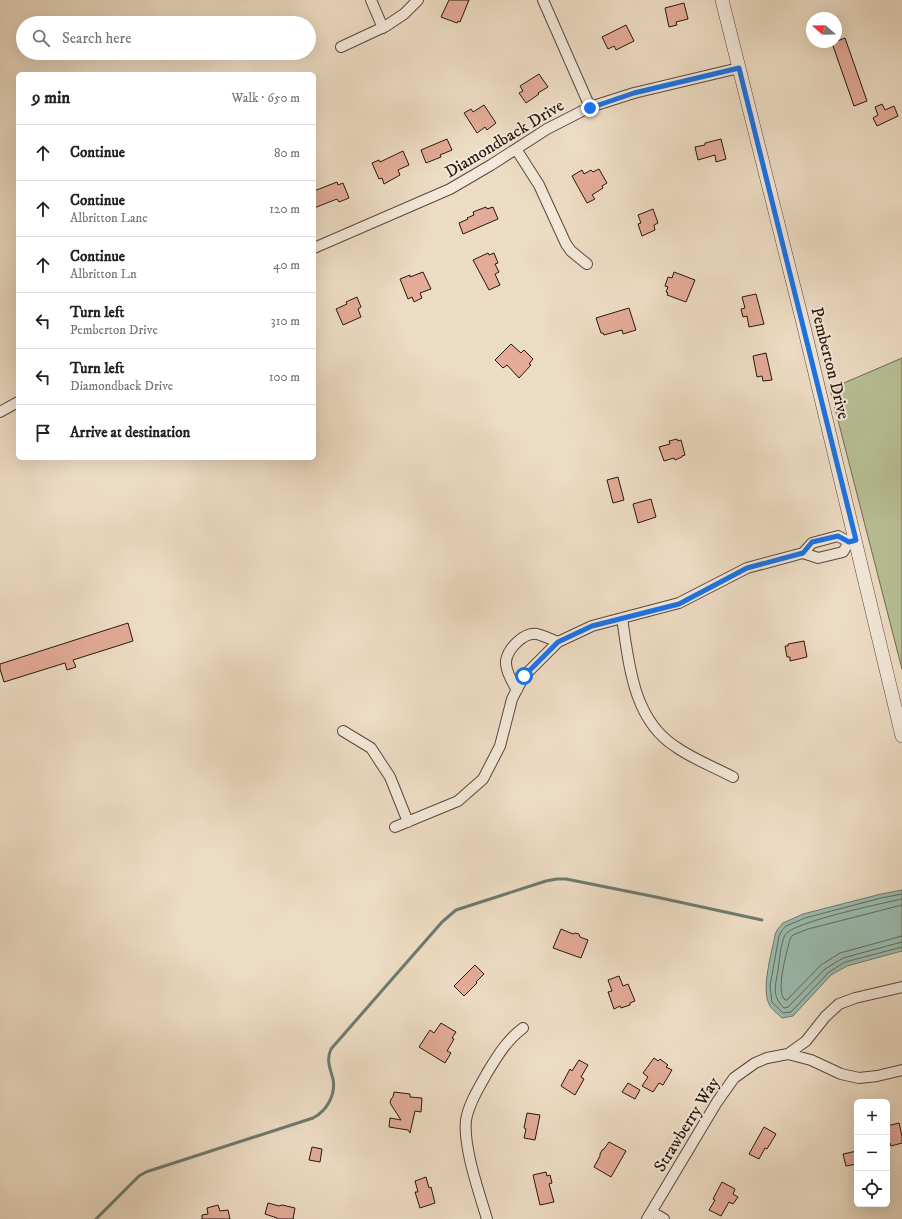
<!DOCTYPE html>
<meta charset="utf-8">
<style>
body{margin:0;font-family:"IM FELL DW Pica",serif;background:#f2f2f2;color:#202124}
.controls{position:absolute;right:12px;bottom:12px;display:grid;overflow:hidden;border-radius:6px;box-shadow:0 4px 16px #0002}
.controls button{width:36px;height:36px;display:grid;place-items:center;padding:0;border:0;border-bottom:1px solid #e0e0e0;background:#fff;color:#202124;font:20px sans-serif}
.compass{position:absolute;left:806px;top:12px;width:36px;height:36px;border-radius:50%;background:#fff;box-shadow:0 4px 16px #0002;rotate:290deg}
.stop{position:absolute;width:12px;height:12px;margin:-9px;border:3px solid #1a73e8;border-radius:50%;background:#fff}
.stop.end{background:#1a73e8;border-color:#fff;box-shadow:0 1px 4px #0008}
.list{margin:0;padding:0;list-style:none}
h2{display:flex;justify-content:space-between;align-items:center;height:52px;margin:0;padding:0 16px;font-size:17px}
h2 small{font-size:13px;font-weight:400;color:#757577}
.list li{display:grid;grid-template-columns:26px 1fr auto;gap:12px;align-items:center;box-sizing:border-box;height:56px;padding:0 16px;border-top:1px solid #e0e0e0}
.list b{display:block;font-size:15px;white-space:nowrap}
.list p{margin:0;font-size:13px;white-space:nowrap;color:#757577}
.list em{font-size:13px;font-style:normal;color:#757577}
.icon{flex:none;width:22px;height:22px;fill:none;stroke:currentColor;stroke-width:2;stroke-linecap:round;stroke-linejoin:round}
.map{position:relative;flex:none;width:902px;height:1219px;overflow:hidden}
.search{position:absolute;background:#fff;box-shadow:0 4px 16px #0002;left:16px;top:16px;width:300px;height:44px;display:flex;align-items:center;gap:10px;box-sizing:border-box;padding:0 14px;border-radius:22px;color:#757577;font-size:15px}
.panel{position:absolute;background:#fff;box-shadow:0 4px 16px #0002;left:16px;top:72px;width:300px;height:388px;border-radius:6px}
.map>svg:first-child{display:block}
</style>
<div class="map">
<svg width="902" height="1219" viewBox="0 0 902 1219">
<rect width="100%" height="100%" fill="#eddcc4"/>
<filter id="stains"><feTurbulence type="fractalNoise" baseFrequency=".005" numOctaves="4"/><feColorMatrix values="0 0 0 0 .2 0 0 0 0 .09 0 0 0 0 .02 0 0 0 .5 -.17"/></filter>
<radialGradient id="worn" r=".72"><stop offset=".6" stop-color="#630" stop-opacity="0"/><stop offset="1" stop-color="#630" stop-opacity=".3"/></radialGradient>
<path fill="#b8c095" stroke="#706c52" d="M 902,358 L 902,669 L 830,389 Z"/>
<path fill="#9abcb0" stroke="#6c7a6f" d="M 902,890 L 902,951 L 847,966 L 831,975 L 793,1016 L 782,1018 C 778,1014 771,1009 769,1004 C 761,988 772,952 775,935 L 777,930 L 783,923 L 803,914 L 881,894 Z"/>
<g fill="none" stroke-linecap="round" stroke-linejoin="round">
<path stroke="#616a5f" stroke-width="1" d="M 902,894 L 881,898 L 805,918 L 786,926 L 781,932 L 779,936 L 770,986 L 772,1002 L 783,1013 L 791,1012 L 829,972 L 845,962 L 902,947
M 902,899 C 884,903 792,922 785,935 C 781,942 779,962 778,971 C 775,986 772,997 784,1008 L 788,1007 L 825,969 L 843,958 L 902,942
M 902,905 L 808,929 L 793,935 L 790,939 C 787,952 775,991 785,1000 L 787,1000 L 821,965 L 840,953 L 902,936"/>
<path stroke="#6c7a6f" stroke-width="3" d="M 96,1219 L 139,1176 L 146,1172 L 313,1118 C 327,1111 336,1094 333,1079 C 330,1068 326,1060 331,1049 L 442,922 L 456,910 L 546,881 L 557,879 L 566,879 L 656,897 L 762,920"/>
</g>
<path fill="#e3ab98" stroke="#28170e" d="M 449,0 L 469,0 L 460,22 L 458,21 L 457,23 L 441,17 Z
M 684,3 L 688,19 L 676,22 L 677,25 L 669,27 L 665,8 Z
M 626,25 L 634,41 L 616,50 L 614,46 L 608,49 L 602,37 Z
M 845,38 L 867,101 L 854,106 L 832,43 Z
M 539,74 L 548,87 L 538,93 L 539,94 L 526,103 L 519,93 L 523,91 L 520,86 Z
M 882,104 L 885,110 L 894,106 L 898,116 L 877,126 L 873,118 L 878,115 L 875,107 Z
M 484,105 L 496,123 L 487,130 L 485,127 L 477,133 L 464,113 L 471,109 L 473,112 Z
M 447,139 L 452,150 L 440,155 L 441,157 L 426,163 L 421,150 Z
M 721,139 L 726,159 L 716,162 L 715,155 L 698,160 L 695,147 L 705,145 L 705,143 Z
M 403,151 L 409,165 L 398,170 L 400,175 L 384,184 L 382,178 L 379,179 L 372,163 L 379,160 L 380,162 Z
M 599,169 L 607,183 L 602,186 L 603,188 L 592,195 L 595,199 L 587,203 L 572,176 L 582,170 L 584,174 L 591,170 L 593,172 Z
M 337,182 L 338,185 L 343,183 L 349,198 L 339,202 L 337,199 L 314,208 L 314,191 Z
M 486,207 L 487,209 L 493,207 L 498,219 L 463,234 L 459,223 L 468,219 L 467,218 L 474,215 L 473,212 Z
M 653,209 L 658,223 L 654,225 L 655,230 L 642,236 L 638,224 L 641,223 L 638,215 Z
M 488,253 L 489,255 L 494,253 L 498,263 L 495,264 L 499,272 L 495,274 L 500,285 L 489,290 L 473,260 Z
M 423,272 L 431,289 L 420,293 L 422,298 L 414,302 L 412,297 L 408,299 L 400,279 L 410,275 L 410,277 Z
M 674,272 L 695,280 L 686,302 L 667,295 L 668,293 L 666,292 L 668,287 L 665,286 L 668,277 L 672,278 Z
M 756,294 L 764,324 L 749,327 L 747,316 L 743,317 L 741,309 L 745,308 L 742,297 Z
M 357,297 L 361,307 L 358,309 L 361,317 L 343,325 L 336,309 L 347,304 L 346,302 Z
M 629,308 L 636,330 L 623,334 L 622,330 L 604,335 L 603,333 L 601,333 L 596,318 Z
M 511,344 L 521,353 L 524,350 L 533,359 L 529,364 L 531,365 L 519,378 L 507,365 L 503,368 L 495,360 Z
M 766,353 L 772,380 L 763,381 L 762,376 L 757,377 L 753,356 Z
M 677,439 L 678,441 L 681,440 L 685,455 L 682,456 L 682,457 L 675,460 L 674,458 L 664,461 L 659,447 L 670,444 L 669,441 Z
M 618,477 L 624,500 L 613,503 L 607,480 Z
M 651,499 L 656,517 L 638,523 L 633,504 Z
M 128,623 L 133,641 L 73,660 L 76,667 L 67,670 L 65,663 L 4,682 L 0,669 L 0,664 Z
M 804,641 L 807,657 L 790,661 L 790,657 L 787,657 L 785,646 L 788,646 L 788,644 Z
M 561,929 L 573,934 L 575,933 L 579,934 L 580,937 L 588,940 L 581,958 L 553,948 Z
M 475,965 L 484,974 L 476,982 L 477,983 L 464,996 L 454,986 Z
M 619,976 L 623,986 L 628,984 L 635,1001 L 630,1003 L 630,1005 L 621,1008 L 620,1006 L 614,1009 L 608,992 L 612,991 L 608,980 Z
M 441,1023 L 456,1032 L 452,1038 L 454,1039 L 447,1051 L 451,1053 L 445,1063 L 419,1047 L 430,1030 L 434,1033 Z
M 654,1058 L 658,1061 L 660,1059 L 668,1065 L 666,1067 L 672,1070 L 663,1085 L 659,1083 L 653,1092 L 642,1086 L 648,1077 L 643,1073 Z
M 579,1060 L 588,1065 L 581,1077 L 584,1079 L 575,1095 L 561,1086 L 570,1069 L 572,1071 Z
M 628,1083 L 640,1090 L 635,1099 L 622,1092 Z
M 394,1092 L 410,1094 L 410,1097 L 422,1098 L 421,1112 L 415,1111 L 410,1133 L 408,1130 L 389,1127 L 390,1118 L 401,1120 L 390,1103 L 391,1099 L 393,1097 Z
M 527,1113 L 540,1115 L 535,1140 L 524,1138 L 526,1129 L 524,1128 Z
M 899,1123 L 902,1136 L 902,1143 L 891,1146 L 890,1143 L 887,1144 L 887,1126 Z
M 764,1127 L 776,1134 L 767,1149 L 765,1148 L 759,1159 L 749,1154 Z
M 609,1142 L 626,1151 L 611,1177 L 594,1167 L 600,1156 L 600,1154 L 602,1150 L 604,1149 Z
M 312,1147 L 322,1149 L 320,1162 L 309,1160 Z
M 857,1151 L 857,1164 L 846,1166 L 843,1154 Z
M 546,1172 L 547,1176 L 550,1175 L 552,1183 L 549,1184 L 554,1202 L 540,1205 L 533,1175 Z
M 426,1177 L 429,1188 L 431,1187 L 435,1203 L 420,1208 L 415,1192 L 418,1192 L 415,1181 Z
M 722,1182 L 735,1189 L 733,1194 L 738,1197 L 733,1204 L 729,1202 L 721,1216 L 709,1210 L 715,1200 L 713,1199 Z
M 268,1203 L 279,1206 L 282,1205 L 295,1208 L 293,1219 L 277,1219 L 277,1218 L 265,1214 Z
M 218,1205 L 220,1211 L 228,1210 L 230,1219 L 202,1219 L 202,1215 L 208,1214 L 207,1208 Z"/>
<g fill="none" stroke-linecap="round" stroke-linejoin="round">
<defs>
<path id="minor" d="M 371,0 L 383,28
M 543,0 L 590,107
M 341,47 L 386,26 L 404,14 L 418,0
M 516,149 L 539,185 L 566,244 L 571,251 L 587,264
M 314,248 L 450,189 L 491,165 L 547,129 L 590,107 L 634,93 L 739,68
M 0,412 L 18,402
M 803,553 L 818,558 L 843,552 L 849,542 L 855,540
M 622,618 L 679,603 L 747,568 L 803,553 L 812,543 L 838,536 L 849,542
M 517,690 C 512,682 505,670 506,661 C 508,648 524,632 537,634 C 544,636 551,639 558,642
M 343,731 L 371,748 L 390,777 L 408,822
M 395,827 L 458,801 L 483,779 L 500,746 L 512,699 L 524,676 L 558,642 L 592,626 L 622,618 C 629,664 633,720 676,747 C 693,759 714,767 733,777
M 788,1054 L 811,1060 L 841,1074 L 859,1078 L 877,1076 L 902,1070
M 652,1212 L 664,1219
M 487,1219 C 479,1192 463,1147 466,1120 C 469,1103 479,1088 487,1073 C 498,1055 507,1040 523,1028
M 647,1219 L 717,1102 L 734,1078 L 755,1063 L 767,1058 L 788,1054 L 806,1041 L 825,1017 L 839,1004 L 855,998 L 902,987"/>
<path id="tertiary" d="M 722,0 L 803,323 L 902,736"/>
</defs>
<use href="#minor" stroke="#59483c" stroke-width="12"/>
<use href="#tertiary" stroke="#59483c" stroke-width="14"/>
<use href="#minor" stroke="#f3e8d9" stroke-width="10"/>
<use href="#tertiary" stroke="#f3e8d9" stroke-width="13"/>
</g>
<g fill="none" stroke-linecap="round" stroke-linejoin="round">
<path stroke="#1a73e8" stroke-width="5" d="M 524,676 L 558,642 L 592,626 L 679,604 L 747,568 L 803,553 L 812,542 L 838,536 L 849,542 L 856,540 L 739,68 L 634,93 L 590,108"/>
</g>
<g text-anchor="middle" stroke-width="4" stroke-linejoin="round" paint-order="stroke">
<g font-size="17" fill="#28170e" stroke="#f3e8d9">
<text transform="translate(504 138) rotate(-31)" y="6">Diamondback Drive</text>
<text transform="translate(831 363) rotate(76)" y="6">Pemberton Drive</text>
<text transform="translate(686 1124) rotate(-58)" y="6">Strawberry Way</text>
</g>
</g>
<rect width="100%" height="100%" filter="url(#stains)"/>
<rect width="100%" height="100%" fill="url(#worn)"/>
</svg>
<div class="controls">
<button>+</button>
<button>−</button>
<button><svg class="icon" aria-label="locate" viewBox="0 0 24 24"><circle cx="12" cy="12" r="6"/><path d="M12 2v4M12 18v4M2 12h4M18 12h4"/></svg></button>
</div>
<svg class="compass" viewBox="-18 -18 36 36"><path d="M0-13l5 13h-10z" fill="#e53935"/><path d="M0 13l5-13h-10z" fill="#757577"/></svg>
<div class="stop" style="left:524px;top:676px"></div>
<div class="stop end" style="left:590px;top:108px"></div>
<div class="search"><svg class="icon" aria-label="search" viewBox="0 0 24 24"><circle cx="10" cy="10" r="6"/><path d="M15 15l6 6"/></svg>Search here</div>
<section class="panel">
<h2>9 min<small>Walk · 650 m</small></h2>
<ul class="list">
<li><svg class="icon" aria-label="ahead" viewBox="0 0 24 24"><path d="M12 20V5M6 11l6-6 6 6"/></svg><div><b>Continue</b></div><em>80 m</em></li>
<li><svg class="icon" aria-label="ahead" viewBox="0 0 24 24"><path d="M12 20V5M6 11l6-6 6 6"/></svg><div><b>Continue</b><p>Albritton Lane</p></div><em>120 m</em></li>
<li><svg class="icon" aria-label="ahead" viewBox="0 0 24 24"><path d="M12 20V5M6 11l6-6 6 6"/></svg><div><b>Continue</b><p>Albritton Ln</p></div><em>40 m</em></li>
<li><svg class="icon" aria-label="left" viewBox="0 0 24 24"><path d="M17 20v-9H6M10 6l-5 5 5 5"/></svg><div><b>Turn left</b><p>Pemberton Drive</p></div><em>310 m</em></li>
<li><svg class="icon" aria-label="left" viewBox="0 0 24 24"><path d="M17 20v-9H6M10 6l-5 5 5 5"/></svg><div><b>Turn left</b><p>Diamondback Drive</p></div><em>100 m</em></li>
<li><svg class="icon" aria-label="arrive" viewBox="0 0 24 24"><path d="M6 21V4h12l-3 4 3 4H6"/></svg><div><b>Arrive at destination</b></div></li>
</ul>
</section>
</div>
